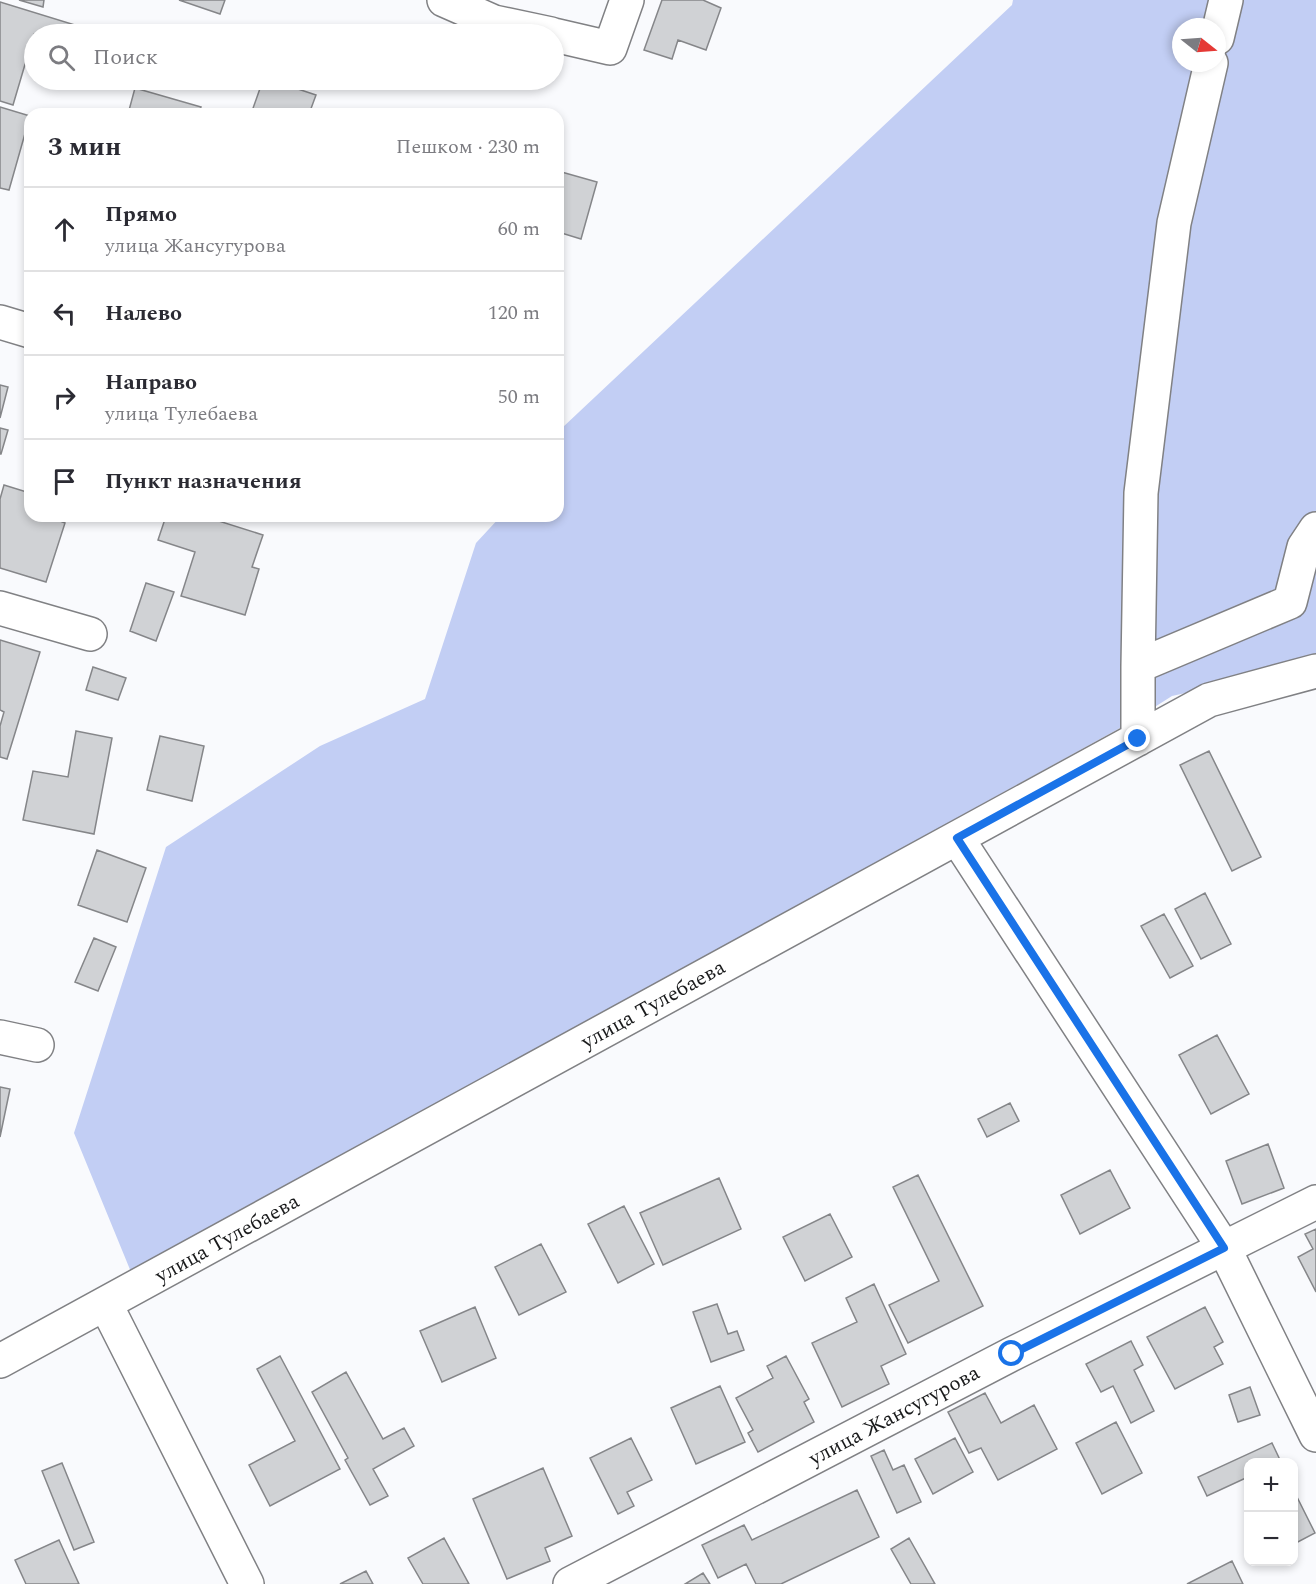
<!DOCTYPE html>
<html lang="ru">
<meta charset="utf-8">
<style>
body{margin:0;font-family:Spectral,serif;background:#f7f7f7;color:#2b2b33}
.controls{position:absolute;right:18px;bottom:18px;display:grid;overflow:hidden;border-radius:12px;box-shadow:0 3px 9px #0003}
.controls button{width:54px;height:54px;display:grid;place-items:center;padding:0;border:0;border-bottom:2px solid #e1e1e2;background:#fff;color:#2b2b33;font:30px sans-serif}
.compass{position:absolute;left:1172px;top:18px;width:54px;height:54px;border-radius:50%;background:#fff;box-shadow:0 3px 9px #0003;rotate:107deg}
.stop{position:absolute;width:18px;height:18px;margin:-14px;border:4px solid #1a73e8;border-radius:50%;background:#fff}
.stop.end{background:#1a73e8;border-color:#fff;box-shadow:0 2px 6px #0008}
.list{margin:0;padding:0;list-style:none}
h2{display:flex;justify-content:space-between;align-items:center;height:78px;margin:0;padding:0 24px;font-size:26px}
h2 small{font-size:20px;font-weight:400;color:#7c7c81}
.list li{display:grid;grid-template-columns:39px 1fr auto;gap:18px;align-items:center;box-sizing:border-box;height:84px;padding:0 24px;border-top:2px solid #e1e1e2}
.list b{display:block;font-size:22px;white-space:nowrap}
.list p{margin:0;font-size:20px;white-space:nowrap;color:#7c7c81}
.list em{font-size:20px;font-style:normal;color:#7c7c81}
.icon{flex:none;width:33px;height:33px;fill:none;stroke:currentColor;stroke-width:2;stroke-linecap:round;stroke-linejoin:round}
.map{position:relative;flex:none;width:1316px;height:1584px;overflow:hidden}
.search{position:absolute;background:#fff;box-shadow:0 3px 9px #0003;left:24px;top:24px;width:540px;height:66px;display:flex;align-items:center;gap:15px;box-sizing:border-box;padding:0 21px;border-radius:33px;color:#7c7c81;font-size:22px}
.panel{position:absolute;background:#fff;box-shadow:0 3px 9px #0003;left:24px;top:108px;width:540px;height:414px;border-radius:18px}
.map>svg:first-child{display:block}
</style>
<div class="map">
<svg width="1316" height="1584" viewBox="0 0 1316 1584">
<rect width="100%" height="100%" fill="#f9fafd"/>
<path fill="#c2cef4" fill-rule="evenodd" d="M 1013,0 L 1316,0 L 1316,664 L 1172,696 L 1131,722 L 131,1272 L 74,1133 L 166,847 L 320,746 L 425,699 L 476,543 L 501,516 L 558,516 L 558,442 L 562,428 L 1012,5 ZM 1181,27 L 1217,27 L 1217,63 L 1181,63 Z"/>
<path fill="#d0d2d5" stroke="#858689" stroke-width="1.5" d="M 19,0 L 44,0 L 43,7 Z
M 179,0 L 225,0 L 220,14 Z
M 662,0 L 703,0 L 721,8 L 706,50 L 678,40 L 672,59 L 644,50 Z
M 0,2 L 101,33 L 101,34 L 34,34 L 13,105 L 0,101 Z
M 263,80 L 271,80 L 316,95 L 309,114 L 251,114 Z
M 135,88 L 201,107 L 198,114 L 128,114 Z
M 0,107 L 30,116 L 9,190 L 0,188 Z
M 558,171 L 597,182 L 581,239 L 558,232 Z
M 0,385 L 8,387 L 0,418 Z
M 0,428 L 8,430 L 1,454 L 0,454 Z
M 4,485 L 30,493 L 30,516 L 48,516 L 65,523 L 46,582 L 0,568 L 0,499 Z
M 166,516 L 203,516 L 263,535 L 252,567 L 259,569 L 245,615 L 181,596 L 195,552 L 158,540 Z
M 146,583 L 174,592 L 156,641 L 130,631 Z
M 0,640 L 40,652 L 7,759 L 0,757 L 0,726 L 4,712 L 0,710 Z
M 93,667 L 126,678 L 118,700 L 86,690 Z
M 76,731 L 112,738 L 94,834 L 23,820 L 33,771 L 68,777 Z
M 160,736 L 204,746 L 192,801 L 147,790 Z
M 1209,751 L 1261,857 L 1232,871 L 1180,765 Z
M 97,850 L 146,868 L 127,922 L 78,905 Z
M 1205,893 L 1231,944 L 1201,959 L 1175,909 Z
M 1164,914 L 1193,966 L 1170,978 L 1141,926 Z
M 94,938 L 116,947 L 98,991 L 75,982 Z
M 1217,1035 L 1249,1094 L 1211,1114 L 1179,1055 Z
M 0,1087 L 10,1089 L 0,1137 Z
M 1010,1103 L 1019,1121 L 987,1137 L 978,1119 Z
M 1268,1144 L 1284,1188 L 1242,1204 L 1226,1161 Z
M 1110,1170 L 1130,1208 L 1080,1234 L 1061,1195 Z
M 918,1175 L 983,1306 L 908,1343 L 889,1305 L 939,1281 L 893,1187 Z
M 719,1178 L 741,1229 L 663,1265 L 640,1213 Z
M 624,1206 L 654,1264 L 618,1283 L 588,1224 Z
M 830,1214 L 852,1257 L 805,1281 L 783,1237 Z
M 1316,1229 L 1316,1292 L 1298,1257 L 1313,1249 L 1305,1234 Z
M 541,1244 L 566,1292 L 519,1315 L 495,1267 Z
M 874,1284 L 906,1354 L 881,1366 L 889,1384 L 842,1407 L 812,1343 L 857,1322 L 846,1298 Z
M 717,1304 L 728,1334 L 737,1331 L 744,1350 L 711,1362 L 693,1312 Z
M 475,1307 L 496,1358 L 442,1382 L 420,1331 Z
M 1205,1307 L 1223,1342 L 1214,1347 L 1223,1364 L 1175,1389 L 1147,1337 Z
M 1131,1341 L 1143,1365 L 1134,1370 L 1154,1411 L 1131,1423 L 1113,1386 L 1101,1392 L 1086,1364 Z
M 280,1356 L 340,1469 L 270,1506 L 249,1465 L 295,1441 L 257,1369 Z
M 786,1356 L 809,1399 L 804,1402 L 814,1422 L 758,1452 L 748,1433 L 753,1430 L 736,1398 L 773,1378 L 767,1366 Z
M 346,1372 L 383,1439 L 404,1428 L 414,1446 L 373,1469 L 388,1496 L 370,1505 L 345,1460 L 348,1458 L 312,1392 Z
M 720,1386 L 745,1442 L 696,1464 L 671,1408 Z
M 1250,1387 L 1260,1415 L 1238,1422 L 1229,1395 Z
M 985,1393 L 1001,1423 L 1034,1405 L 1057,1449 L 998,1480 L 981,1448 L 969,1453 L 948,1412 Z
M 1116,1422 L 1142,1473 L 1102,1494 L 1076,1443 Z
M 631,1438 L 652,1480 L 627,1492 L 634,1506 L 618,1514 L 590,1458 Z
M 955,1438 L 973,1472 L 933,1494 L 915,1459 Z
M 1272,1443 L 1281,1462 L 1248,1462 L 1248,1477 L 1207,1496 L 1198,1477 Z
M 884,1450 L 893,1470 L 904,1465 L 921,1502 L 897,1513 L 871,1456 Z
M 62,1463 L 94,1542 L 74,1550 L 42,1471 Z
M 543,1468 L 572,1536 L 545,1548 L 550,1561 L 507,1579 L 473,1499 Z
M 857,1490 L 879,1537 L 781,1584 L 756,1584 L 746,1564 L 718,1578 L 702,1545 L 744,1525 L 752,1540 Z
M 1294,1491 L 1315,1533 L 1294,1544 Z
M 444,1538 L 469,1584 L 423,1584 L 408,1558 Z
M 909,1538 L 935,1584 L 911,1584 L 891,1549 Z
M 59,1540 L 79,1584 L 26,1584 L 15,1560 Z
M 1232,1561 L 1243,1584 L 1187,1584 Z
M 366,1571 L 373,1584 L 340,1584 Z
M 703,1573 L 710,1584 L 685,1584 Z"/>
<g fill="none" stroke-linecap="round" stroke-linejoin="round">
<defs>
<path id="minor" d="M 444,0 L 494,22 L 551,34
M 554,35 L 610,48 L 627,0
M 1217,38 L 1226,0
M 0,322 L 30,331
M 0,608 L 90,634
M 1138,666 L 1290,602 L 1304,547 L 1316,529
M 1138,739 L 1138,666 L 1141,493 L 1174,223 L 1211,63
M 957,838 L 1224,1248 L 1316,1435
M 0,1037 L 37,1045
M 106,1305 L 247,1584
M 0,1361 L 1209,700 L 1316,671
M 570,1584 L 1012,1354 L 1316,1202"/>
</defs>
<use href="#minor" stroke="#808184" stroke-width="36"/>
<use href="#minor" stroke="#fff" stroke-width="33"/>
</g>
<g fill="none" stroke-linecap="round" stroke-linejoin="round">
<path stroke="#1a73e8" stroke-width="8" d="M 1012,1354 L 1224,1248 L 957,838 L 1138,739"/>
</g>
<g text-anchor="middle" stroke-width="4.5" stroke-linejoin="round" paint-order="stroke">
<g font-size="21" fill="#191a1b" stroke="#fff">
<text transform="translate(653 1004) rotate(-29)" y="7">улица Тулебаева</text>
<text transform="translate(227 1238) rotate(-29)" y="7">улица Тулебаева</text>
<text transform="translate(894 1415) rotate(-28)" y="7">улица Жансугурова</text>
</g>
</g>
</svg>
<div class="controls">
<button>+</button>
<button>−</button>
</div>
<svg class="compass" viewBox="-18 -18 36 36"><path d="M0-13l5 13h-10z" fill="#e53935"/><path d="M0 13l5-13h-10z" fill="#7c7c81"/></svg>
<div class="stop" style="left:1012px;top:1354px"></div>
<div class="stop end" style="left:1138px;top:739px"></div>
<div class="search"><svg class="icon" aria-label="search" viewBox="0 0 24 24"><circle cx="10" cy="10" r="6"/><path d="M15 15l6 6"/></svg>Поиск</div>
<section class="panel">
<h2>3 мин<small>Пешком · 230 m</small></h2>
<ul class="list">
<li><svg class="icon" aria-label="ahead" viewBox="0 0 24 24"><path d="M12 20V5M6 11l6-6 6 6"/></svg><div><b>Прямо</b><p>улица Жансугурова</p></div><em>60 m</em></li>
<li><svg class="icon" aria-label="left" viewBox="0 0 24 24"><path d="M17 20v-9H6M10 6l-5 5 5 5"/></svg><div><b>Налево</b></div><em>120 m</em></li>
<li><svg class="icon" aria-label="right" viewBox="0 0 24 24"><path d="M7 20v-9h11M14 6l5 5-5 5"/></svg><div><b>Направо</b><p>улица Тулебаева</p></div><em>50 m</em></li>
<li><svg class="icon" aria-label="arrive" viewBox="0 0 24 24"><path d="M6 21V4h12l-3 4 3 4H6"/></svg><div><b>Пункт назначения</b></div></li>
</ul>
</section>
</div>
